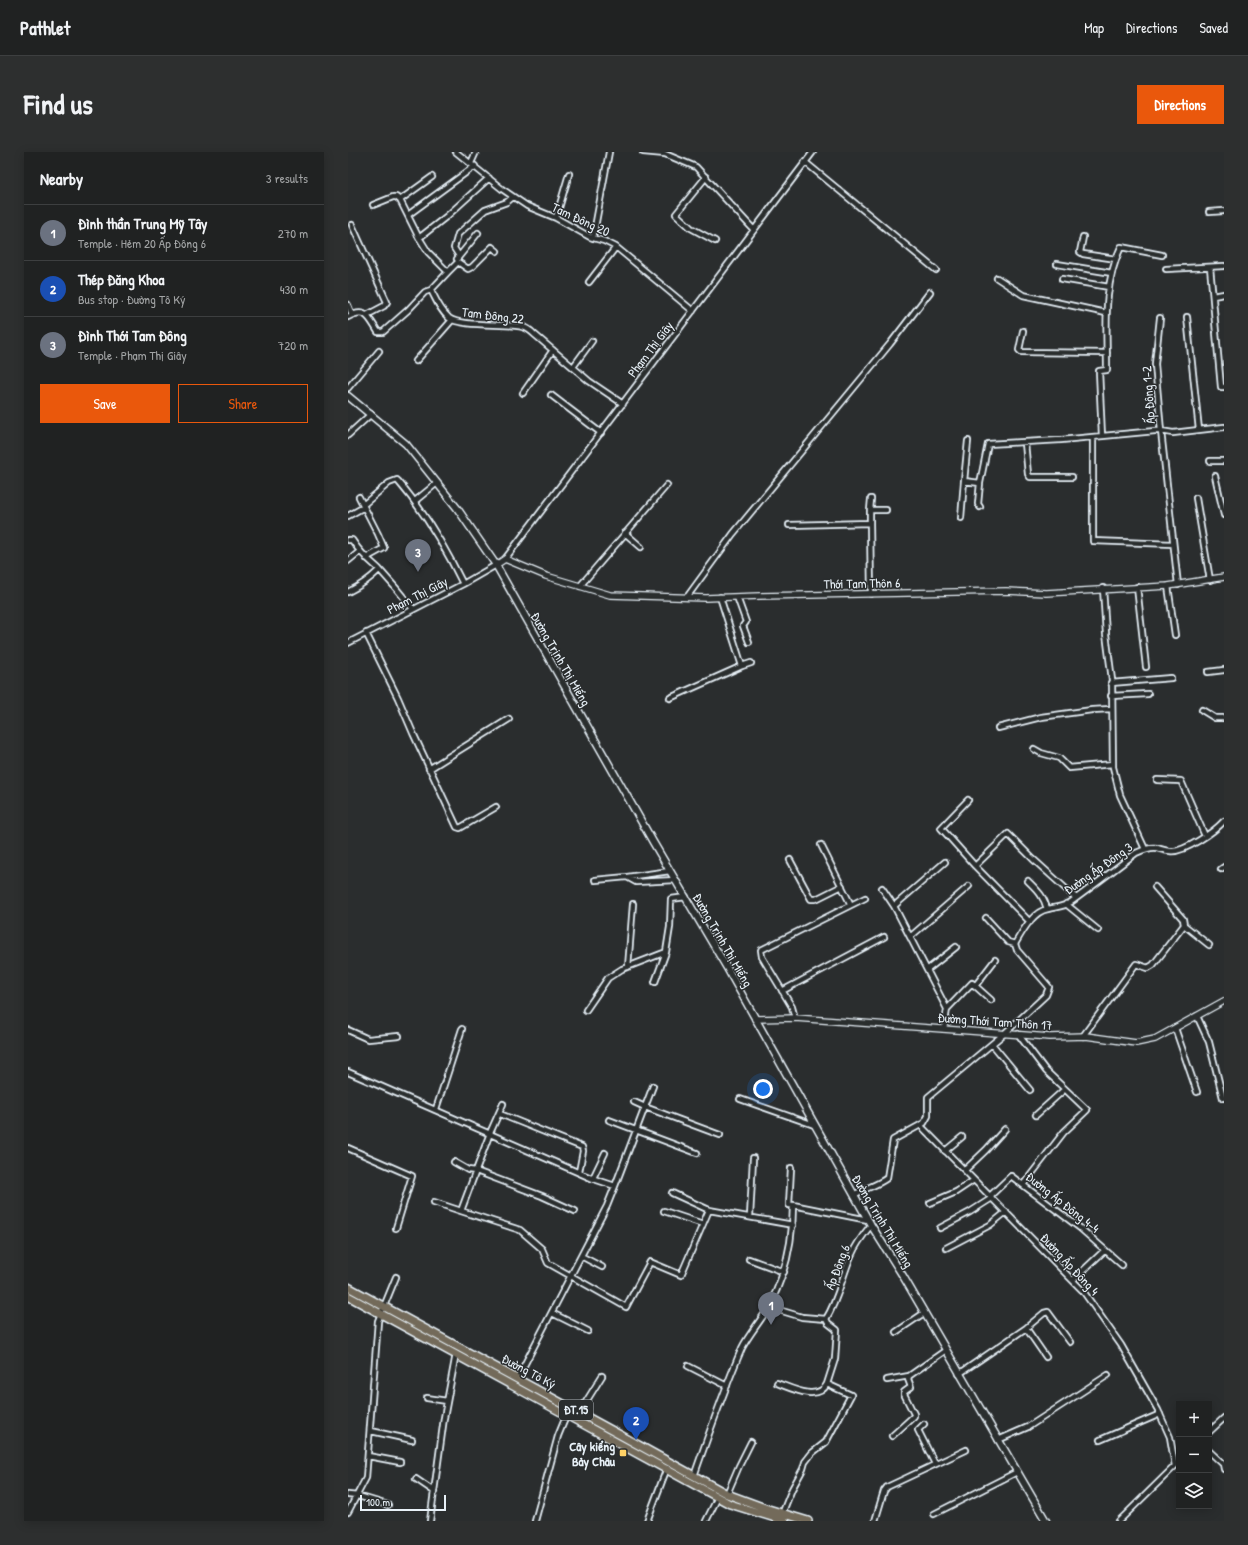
<!DOCTYPE html>
<meta charset="utf-8">
<style>
body{margin:0;font-family:"Patrick Hand",sans-serif;background:#2d2f2f;color:#f1f3f6}
.controls{position:absolute;right:12px;bottom:12px;display:grid;overflow:hidden;border-radius:0px;box-shadow:0 2px 10px #0003}
.controls button{width:36px;height:36px;display:grid;place-items:center;padding:0;border:0;border-bottom:1px solid #3d3f40;background:#202222;color:#f1f3f6;font:20px sans-serif}
.scale{position:absolute;left:12px;bottom:10px;width:86px;box-sizing:border-box;padding-left:4px;border:2px solid #e8f1f8;border-top:0;font-size:11px;line-height:14px;white-space:nowrap;color:#e8f1f8;-webkit-text-stroke:3px #2a2d2e;paint-order:stroke}
.you{position:absolute;left:415px;top:937px;width:14px;height:14px;margin:-10px;border:3px solid #fff;border-radius:50%;background:#1a73e8;box-shadow:0 0 0 6px #1a73e833}
.badge{display:grid;place-items:center;width:26px;height:26px;border-radius:50%;background:#ea580c;color:#fff;font-size:13px;font-weight:700}
.pin{position:absolute;translate:-50% -33px;filter:drop-shadow(0 1px 2px #0008)}
.pin::after{content:'';position:absolute;top:21px;width:14px;height:12px;background:inherit;clip-path:polygon(0 0,100% 0,50% 100%)}
.list{margin:0;padding:0;list-style:none}
h2{display:flex;justify-content:space-between;align-items:center;height:52px;margin:0;padding:0 16px;font-size:17px}
h2 small{font-size:13px;font-weight:400;color:#a2a4a5}
.list li{display:grid;grid-template-columns:26px 1fr auto;gap:12px;align-items:center;box-sizing:border-box;height:56px;padding:0 16px;border-top:1px solid #3d3f40}
.list b{display:block;font-size:15px;white-space:nowrap}
.list p{margin:0;font-size:13px;white-space:nowrap;color:#a2a4a5}
.list em{font-size:13px;font-style:normal;color:#a2a4a5}
.actions{display:flex;gap:8px;padding:12px 16px}
.actions a{flex:1;padding:9px 0;border:1px solid #ea580c;border-radius:0px;text-align:center;font-size:14px;color:#ea580c}
.actions .main{background:#ea580c;color:#fff}
.icon{flex:none;width:22px;height:22px;fill:none;stroke:currentColor;stroke-width:2;stroke-linecap:round;stroke-linejoin:round}
.map{position:relative;flex:none;width:876px;height:1369px;overflow:hidden;border-radius:0px}
header{display:flex;align-items:center;gap:24px;box-sizing:border-box;height:56px;padding:0 20px;background:#202222;border-bottom:1px solid #3d3f40}
header strong{font-size:19px}
nav{display:flex;gap:22px;margin-inline-start:auto;font-size:14px}
.intro{display:flex;align-items:center;justify-content:space-between;box-sizing:border-box;height:96px;padding:0 24px}
h1{margin:0;font-size:28px}
.button{padding:10px 18px;border-radius:0px;background:#ea580c;color:#fff;font-size:14px;font-weight:700}
main{display:flex;gap:24px;padding:0 24px}
aside{flex:1;background:#202222;border-radius:0px;box-shadow:0 2px 10px #0003}
.map>svg:first-child{display:block}
</style>
<header>
<strong>Pathlet</strong>
<nav><a>Map</a><a>Directions</a><a>Saved</a></nav>
</header>
<div class="intro"><h1>Find us</h1><a class="button">Directions</a></div>
<main>
<aside>
<h2>Nearby<small>3 results</small></h2>
<ul class="list">
<li><span class="badge" style="background:#6b7280">1</span><div><b>Đình thần Trung Mỹ Tây</b><p>Temple · Hẻm 20 Ấp Đông 6</p></div><em>270 m</em></li>
<li><span class="badge" style="background:#1a4fb4">2</span><div><b>Thép Đăng Khoa</b><p>Bus stop · Đường Tô Ký</p></div><em>430 m</em></li>
<li><span class="badge" style="background:#6b7280">3</span><div><b>Đình Thới Tam Đông</b><p>Temple · Phạm Thị Giây</p></div><em>720 m</em></li>
</ul>
<div class="actions"><a class="main">Save</a><a>Share</a></div>
</aside>
<div class="map">
<svg width="876" height="1369" viewBox="0 0 876 1369">
<rect width="100%" height="100%" fill="#2a2d2e"/>
<filter id="ink" filterUnits="userSpaceOnUse"><feTurbulence type="fractalNoise" baseFrequency=".025" numOctaves="2"/><feDisplacementMap in="SourceGraphic" scale="8" xChannelSelector="R" yChannelSelector="G"/><feConvolveMatrix kernelMatrix="1 2 1 2 8 2 1 2 1" color-interpolation-filters="sRGB"/></filter>
<g filter="url(#ink)">
<g fill="none" stroke-linecap="round" stroke-linejoin="round">
<defs>
<path id="minor" d="M 108,0 L 154,37 L 179,54 L 208,66 L 242,85 L 256,89 L 268,95 L 345,159
M 295,0 L 317,2 L 348,15 L 406,78
M 457,10 L 588,118
M 123,11 L 128,0
M 84,25 L 52,48 L 70,84 L 80,100 L 100,120 L 83,138 C 88,148 92,158 101,166 C 112,175 158,171 175,175 C 179,176 183,179 186,182 L 241,229 L 275,252
M 358,25 L 328,62 L 343,76 L 367,89
M 25,53 L 45,45 L 48,45 L 52,48
M 861,60 L 876,59
M 60,63 L 127,14
M 208,66 L 221,22
M 4,73 L 39,150 L 36,154 L 19,163
M 735,85 L 732,100 L 735,102 L 768,107
M 71,86 L 99,64 L 141,26
M 245,86 L 261,0
M 111,104 L 106,96 L 110,82 L 137,58 L 159,50 L 165,45
M 109,107 L 130,81
M 709,112 L 764,121
M 862,115 L 873,235 L 876,235
M 818,117 L 876,114
M 100,120 L 110,110 L 120,117 L 124,115 L 144,95 L 149,99
M 649,126 L 675,143 L 758,161
M 714,127 L 761,135
M 241,130 L 268,95
M 865,144 L 876,142
M 0,153 L 4,163
M 0,165 C 18,155 21,166 30,180 L 35,180 L 60,158 L 77,140 L 83,138
M 839,165 L 851,278
M 812,166 L 807,212 L 813,279 L 825,281 L 876,275
M 675,179 L 671,198 L 673,200 L 759,201
M 68,209 L 104,168
M 225,215 L 244,189
M 0,236 L 31,199
M 175,241 L 205,198
M 203,243 L 253,281
M 0,283 L 23,262
M 754,284 L 751,219 L 759,218 C 759,174 754,136 773,95 L 814,103
M 745,285 L 745,389 L 825,392
M 620,289 L 616,329 L 632,331 L 640,292 L 713,288 L 807,279 L 813,279 L 830,433
M 677,291 L 680,322 L 682,325 L 724,325
M 862,309 L 876,309
M 867,324 L 876,363
M 11,345 L 30,382 L 36,396 L 18,406
M 848,346 L 862,428
M 67,349 L 89,331
M 15,353 L 41,331 L 49,328 L 50,329 C 77,360 97,395 115,432
M 632,355 L 630,352 L 632,331
M 522,358 L 523,347
M 0,364 L 16,355
M 613,366 L 616,329
M 522,371 L 522,358 L 538,358
M 441,373 L 522,371 L 523,442
M 277,381 L 293,395
M 0,388 L 4,388 C 13,402 19,406 31,417 C 43,430 54,443 65,457
M 157,407 L 465,0
M 0,409 L 11,400
M 232,434 L 319,333
M 820,434 L 827,483
M 789,435 L 798,515
M 755,436 L 758,482 L 764,528 L 765,615 L 772,643 L 797,697
M 0,440 C 12,434 22,427 31,418
M 339,445 L 385,382 L 542,192 L 582,140
M 372,445 L 394,514 L 403,511
M 389,445 L 398,470 L 395,474 L 401,490
M 18,481 L 50,546 L 65,581 L 109,675 L 112,676 L 148,655
M 0,491 L 115,432 L 148,413
M 860,520 L 876,518
M 763,531 L 823,526
M 763,544 L 800,542
M 322,546 L 394,514
M 854,558 L 867,566 L 876,566
M 650,576 L 693,565 L 744,558 L 763,557
M 686,597 L 693,601 L 711,606 L 721,616 L 765,612
M 81,617 L 161,567
M 809,628 L 833,629 L 857,684
M 620,648 L 593,676 L 627,714 L 682,770
M 473,693 L 503,753
M 442,708 L 463,747 L 468,747 L 494,734
M 627,714 L 660,682 L 685,707 L 728,746
M 873,717 L 876,715
M 279,725 L 322,719
M 247,728 L 279,725 L 288,730 L 328,728
M 680,729 C 689,738 696,744 699,757
M 807,735 L 835,767 L 836,773
M 534,736 L 546,754 L 599,857 L 596,877
M 718,752 L 750,778
M 546,754 L 597,710
M 638,766 L 660,790 L 667,792
M 562,785 L 621,734
M 280,815 L 285,752
M 579,818 L 608,795
M 307,830 L 318,800
M 627,834 L 647,808
M 434,839 L 536,785
M 599,857 L 624,831 L 643,848
M 238,858 L 260,826 L 274,817 L 318,800 L 322,775 L 323,747 L 338,745
M 849,864 L 861,890 L 875,946
M 447,866 L 444,855 L 414,805 L 413,798 L 517,746
M 827,876 L 849,940
M 0,878 L 20,887 L 51,884
M 670,882 L 698,919 L 739,958 L 716,980 L 675,1033
M 735,884 L 788,812 L 800,816 L 805,813 L 836,773 L 861,793
M 644,892 L 682,938
M 0,920 L 243,1026 L 267,1034 L 297,955 L 372,983
M 392,947 L 466,973
M 286,950 L 297,955 L 305,934
M 155,952 L 142,981 L 113,1059 L 172,1078 L 194,1097 L 200,1111 L 278,1155 L 302,1110 L 333,1123 L 361,1058 L 445,1073
M 88,957 L 114,877
M 152,962 L 234,995 L 235,999 L 231,1020
M 688,963 L 717,937
M 261,968 L 349,1001
M 572,973 L 735,1139 L 773,1193 L 810,1258 L 822,1285 L 827,1314
M 0,996 L 64,1024 L 48,1076
M 597,999 L 614,985
M 106,1010 L 120,1018 L 128,1019 L 194,1044 L 227,1059
M 443,1016 L 441,1053 L 445,1053
M 617,1018 L 638,998 L 657,977
M 245,1026 L 257,1001
M 324,1041 L 361,1058
M 506,1043 C 517,1036 530,1033 539,1026 L 545,988 L 576,971 L 580,964 L 580,945 L 657,881 L 698,843 L 701,835 L 669,798 L 667,792 C 674,780 685,759 700,757 C 708,755 716,755 723,750 C 745,734 767,717 788,701 C 795,698 802,695 809,696 C 813,697 817,699 822,699 C 836,701 867,679 876,669
M 642,1044 L 663,1024 L 732,1076 L 774,1113
M 86,1050 L 113,1059
M 582,1051 L 608,1040 L 626,1028
M 316,1059 L 355,1072
M 402,1065 L 405,1006
M 592,1076 L 622,1060 L 644,1046
M 598,1096 L 642,1073 L 658,1060
M 233,1104 L 254,1115
M 401,1107 L 436,1120
M 725,1128 L 757,1098
M 421,1155 L 454,1165 L 478,1167
M 204,1161 L 240,1179
M 478,1167 C 490,1148 494,1125 503,1104 C 508,1092 515,1083 523,1073
M 678,1176 L 698,1205
M 548,1180 L 576,1161
M 340,1214 L 379,1234
M 611,1222 L 678,1176 L 696,1161 L 700,1160 L 722,1190
M 169,1227 L 259,1054 L 267,1034
M 539,1228 L 561,1224
M 429,1231 C 443,1236 470,1250 479,1232
M 79,1246 L 99,1249
M 231,1261 L 254,1224
M 576,1272 L 570,1278 L 587,1312
M 23,1279 L 64,1288
M 861,1280 L 876,1266
M 544,1284 L 566,1264 L 566,1262 L 556,1242 L 556,1240 L 563,1235 L 560,1227 L 561,1224 L 598,1198
M 650,1288 L 680,1275 L 760,1223
M 752,1288 L 812,1262
M 861,1299 L 875,1312 L 876,1317
M 20,1304 L 52,1310
M 346,1324 C 361,1281 376,1238 394,1196 C 400,1184 410,1172 417,1161 C 437,1127 445,1091 445,1053 L 520,1068
M 68,1327 L 87,1340
M 379,1342 L 391,1314 L 403,1290
M 0,1343 L 10,1344 L 40,1353
M 0,1360 L 18,1326 L 30,1169 L 48,1125
M 434,1362 L 444,1337 L 455,1317 L 457,1310 L 464,1301 L 478,1290 L 503,1243 L 479,1232 L 487,1207 L 489,1178 L 480,1171 L 478,1167
M 586,1362 L 669,1320
M 82,1369 L 96,1266 L 108,1202
M 187,1369 L 210,1284 L 219,1262
M 299,1369 L 319,1316
M 358,1369 L 370,1345
M 527,1369 L 536,1339 L 539,1335 L 618,1298
M 771,1369 L 831,1310"/>
<path id="tertiary" d="M 148,413 L 157,407 L 198,424 L 262,443 L 358,446 L 412,444 L 658,439 L 698,441 L 820,434 L 876,425
M 407,867 L 447,866 L 702,885 L 738,884 L 788,891 L 807,887 L 876,849"/>
<path id="secondary" d="M 0,244 L 58,292 L 109,356 L 148,413 L 305,690 L 379,816 L 523,1073 L 555,1124 L 698,1369"/>
<path id="primary" d="M 0,1135 L 274,1284 L 379,1342 L 417,1356 L 460,1369
M 0,1144 L 382,1352 L 437,1369"/>
</defs>
<use href="#minor" stroke="#e8f1f8" stroke-width="8"/>
<use href="#tertiary" stroke="#e8f1f8" stroke-width="8"/>
<use href="#secondary" stroke="#e8f1f8" stroke-width="9"/>
<use href="#primary" stroke="#e8f1f8" stroke-width="10"/>
<use href="#minor" stroke="#2a2d2e" stroke-width="4.5"/>
<use href="#tertiary" stroke="#2a2d2e" stroke-width="5.5"/>
<use href="#secondary" stroke="#2a2d2e" stroke-width="6"/>
<use href="#primary" stroke="#736b5a" stroke-width="7"/>
</g>
</g>
<rect fill="#ffd166" stroke="#2a2d2e" stroke-width="1.5" x="271" y="1297" width="8" height="8" rx="2"/>
<g text-anchor="middle" stroke-width="3" stroke-linejoin="round" paint-order="stroke">
<rect fill="#2a2d2e" stroke="#afb6bb" stroke-width="1" x="211" y="1248" width="34" height="20" rx="3"/>
<g font-size="12" font-weight="bold" fill="#e8f1f8">
<text x="228" y="1262">ĐT.15</text>
</g>
<g font-size="13" fill="#e8f1f8" stroke="#2a2d2e">
<text transform="translate(233 67) rotate(25)" y="5">Tam Đông 20</text>
<text transform="translate(145 163) rotate(7)" y="5">Tam Đông 22</text>
<text transform="translate(302 197) rotate(-53)" y="5">Phạm Thị Giây</text>
<text transform="translate(800 243) rotate(-94)" y="5">Ấp Đông 1-2</text>
<text transform="translate(514 431) rotate(-1)" y="5">Thới Tam Thôn 6</text>
<text transform="translate(69 443) rotate(-27)" y="5">Phạm Thị Giây</text>
<text transform="translate(213 507) rotate(60)" y="5">Đường Trịnh Thị Miếng</text>
<text transform="translate(750 716) rotate(-35)" y="5">Đường Ấp Đông 3</text>
<text transform="translate(375 788) rotate(60)" y="5">Đường Trịnh Thị Miếng</text>
<text transform="translate(647 869) rotate(4)" y="5">Đường Thới Tam Thôn 17</text>
<text transform="translate(715 1050) rotate(38)" y="5">Đường Ấp Đông 4-4</text>
<text transform="translate(535 1069) rotate(59)" y="5">Đường Trịnh Thị Miếng</text>
<text transform="translate(722 1112) rotate(47)" y="5">Đường Ấp Đông 4</text>
<text transform="translate(489 1115) rotate(-69)" y="5">Ấp Đông 6</text>
<text transform="translate(181 1219) rotate(28)" y="5">Đường Tô Ký</text>
</g>
<g font-size="13" font-weight="bold" fill="#e8f1f8" stroke="#2a2d2e" text-anchor="end">
<text x="267" y="1299">Cây kiểng<tspan x="267" dy="15">Bảy Châu</tspan></text>
</g>
</g>
</svg>
<div class="controls">
<button>+</button>
<button>−</button>
<button><svg class="icon" aria-label="layers" viewBox="0 0 24 24"><path d="M12 4l9 5-9 5-9-5zM3 14l9 5 9-5"/></svg></button>
</div>
<div class="scale">100 m</div>
<div class="you"></div>
<div class="pin badge" style="left:423px;top:1173px;background:#6b7280">1</div>
<div class="pin badge" style="left:288px;top:1288px;background:#1a4fb4">2</div>
<div class="pin badge" style="left:70px;top:420px;background:#6b7280">3</div>
</div>
</main>
